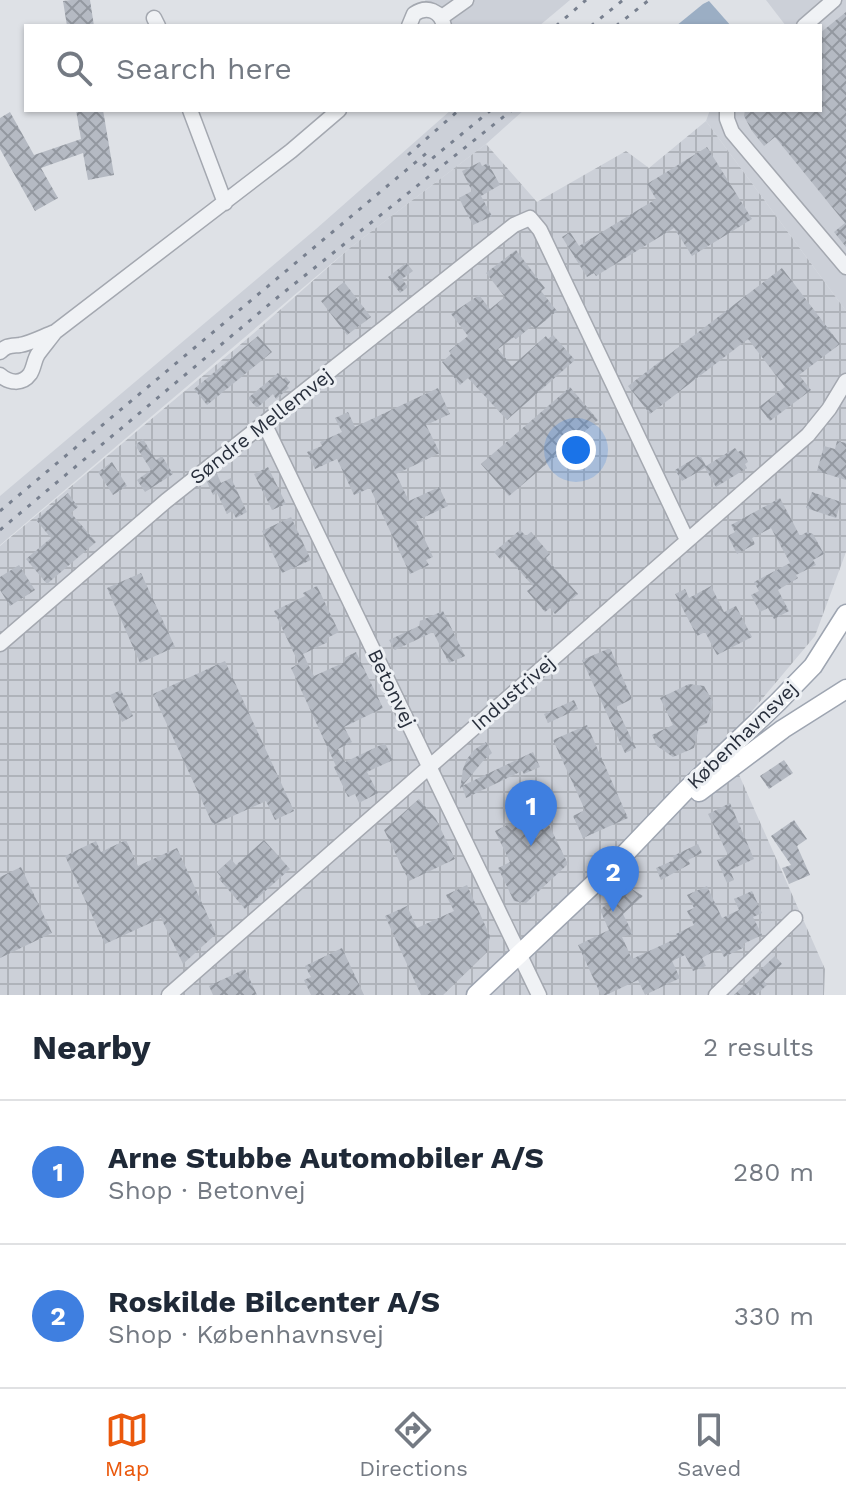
<!DOCTYPE html>
<meta charset="utf-8">
<style>
body{margin:0;font-family:"Work Sans",sans-serif;background:#f6f6f7;color:#1f2937}
.you{position:absolute;left:576px;top:450px;width:28px;height:28px;margin:-20px;border:6px solid #fff;border-radius:50%;background:#1a73e8;box-shadow:0 0 0 12px #1a73e833}
.badge{display:grid;place-items:center;width:52px;height:52px;border-radius:50%;background:#ea580c;color:#fff;font-size:26px;font-weight:700}
.pin{position:absolute;translate:-50% -66px;filter:drop-shadow(0 2px 4px #0008)}
.pin::after{content:'';position:absolute;top:42px;width:28px;height:24px;background:inherit;clip-path:polygon(0 0,100% 0,50% 100%)}
.list{margin:0;padding:0;list-style:none}
h2{display:flex;justify-content:space-between;align-items:center;height:104px;margin:0;padding:0 32px;font-size:34px}
h2 small{font-size:26px;font-weight:400;color:#747a83}
.list li{display:grid;grid-template-columns:52px 1fr auto;gap:24px;align-items:center;box-sizing:border-box;height:144px;padding:0 32px;border-top:2px solid #e0e1e3}
.list b{display:block;font-size:30px;white-space:nowrap}
.list p{margin:0;font-size:26px;white-space:nowrap;color:#747a83}
.list em{font-size:26px;font-style:normal;color:#747a83}
.icon{flex:none;width:44px;height:44px;fill:none;stroke:currentColor;stroke-width:2;stroke-linecap:round;stroke-linejoin:round}
.map{position:relative;flex:none;width:846px;height:995px;overflow:hidden}
.search{position:absolute;background:#fff;box-shadow:0 2px 6px #0004;left:24px;right:24px;top:24px;height:88px;display:flex;align-items:center;gap:20px;box-sizing:border-box;padding:0 28px;border-radius:0px;color:#747a83;font-size:30px}
.sheet{height:392px;background:#fff}
nav{display:flex;justify-content:space-around;align-items:center;box-sizing:border-box;height:112px;border-top:2px solid #e0e1e3;background:#fff;font-size:22px;color:#747a83}
nav a{display:grid;justify-items:center;gap:4px}
nav .on{color:#ea580c}
.map>svg:first-child{display:block}
</style>
<div class="map">
<svg width="846" height="995" viewBox="0 0 846 995">
<defs>
<pattern id="industrial-grid" width="8" height="8" patternUnits="userSpaceOnUse" patternTransform="scale(2)"><rect width="8" height="8" fill="#ccd0d8"/><path d="M0 4h8M4 0v8" fill="none" stroke="#afb3ba"/></pattern>
<pattern id="building-cross-hatch" width="8" height="8" patternUnits="userSpaceOnUse" patternTransform="scale(2)"><rect width="8" height="8" fill="#b5bac3"/><path d="M0 0l8 8M0 8l8-8" fill="none" stroke="#9398a0"/></pattern>
</defs>
<rect width="100%" height="100%" fill="#dee1e6"/>
<path fill="#ccd0d8" d="M 425,0 L 570,0 L 539,26 L 436,26 Z
M 766,0 L 846,0 L 846,311 L 706,121 L 710,110 L 820,110 L 820,26 L 786,26 Z
M 451,110 L 524,110 L 486,144 L 351,247 L 0,545 L 0,496 L 316,229 Z"/>
<path fill="url(#industrial-grid)" d="M 706,121 L 846,311 L 846,552 L 815,636 L 725,743 L 825,969 L 824,995 L 0,995 L 0,546 L 254,333 L 351,247 L 486,144 L 537,202 L 626,151 L 649,168 Z"/>
<path fill="#9baec4" d="M 709,1 L 731,26 L 676,26 L 703,4 Z"/>
<path fill="url(#building-cross-hatch)" d="M 71,0 L 90,0 L 94,26 L 67,26 L 63,1 Z
M 846,12 L 846,247 L 834,232 L 845,223 L 775,137 L 764,146 L 752,131 L 744,116 L 745,110 L 820,110 L 820,33 Z
M 76,110 L 103,110 L 114,175 L 88,180 L 83,153 L 41,168 L 58,198 L 35,211 L 0,149 L 0,118 L 10,112 L 34,155 L 81,139 Z
M 707,147 L 752,219 L 692,256 L 674,228 L 596,276 L 594,273 L 587,277 L 562,237 L 570,232 L 579,246 L 656,199 L 647,184 Z
M 480,162 L 482,166 L 488,163 L 500,185 L 481,196 L 492,216 L 473,225 L 459,198 L 472,191 L 462,171 Z
M 516,250 L 545,288 L 541,291 L 557,311 L 535,329 L 532,326 L 516,339 L 514,337 L 498,349 L 512,366 L 546,336 L 548,339 L 553,335 L 575,360 L 507,420 L 468,378 L 460,385 L 442,362 L 451,354 L 449,351 L 468,336 L 451,314 L 479,295 L 490,309 L 505,297 L 486,273 Z
M 406,263 L 413,271 L 402,279 L 408,287 L 400,293 L 388,277 Z
M 782,268 L 840,344 L 799,375 L 811,390 L 770,421 L 759,407 L 785,387 L 748,339 L 650,414 L 628,386 Z
M 344,282 L 371,317 L 347,335 L 321,301 Z
M 258,336 L 272,352 L 207,405 L 194,389 Z
M 278,373 L 283,379 L 286,377 L 290,382 L 287,386 L 289,388 L 276,399 L 273,394 L 257,408 L 248,398 Z
M 570,387 L 598,420 L 509,496 L 481,464 Z
M 438,388 L 450,414 L 426,425 L 440,453 L 396,474 L 409,501 L 439,487 L 448,506 L 416,521 L 433,557 L 426,560 L 429,565 L 410,574 L 370,488 L 354,495 L 337,459 L 315,469 L 307,452 L 322,446 L 320,442 L 342,432 L 335,418 L 348,412 L 355,427 Z
M 143,439 L 156,460 L 162,456 L 173,474 L 145,492 L 137,480 L 151,470 L 135,445 Z
M 837,441 L 846,443 L 846,480 L 817,471 L 824,446 L 835,449 Z
M 735,448 L 738,452 L 742,450 L 748,462 L 745,464 L 747,468 L 716,487 L 705,468 L 682,481 L 675,470 L 700,455 L 706,466 Z
M 112,462 L 127,486 L 113,495 L 98,472 Z
M 268,467 L 286,504 L 272,510 L 254,474 Z
M 217,474 L 221,483 L 231,478 L 247,512 L 236,518 L 232,511 L 227,514 L 217,493 L 213,495 L 207,482 Z
M 812,492 L 841,502 L 836,518 L 806,508 Z
M 68,493 L 78,507 L 71,513 L 96,542 L 47,584 L 26,559 L 51,538 L 36,520 Z
M 780,498 L 800,536 L 807,532 L 813,534 L 824,554 L 813,560 L 816,565 L 796,575 L 798,578 L 778,590 L 789,611 L 774,619 L 768,608 L 760,612 L 751,595 L 759,591 L 754,582 L 790,563 L 771,528 L 752,538 L 755,544 L 737,554 L 728,536 L 735,532 L 731,525 Z
M 291,517 L 311,560 L 282,573 L 262,531 Z
M 520,530 L 526,536 L 531,532 L 550,554 L 546,558 L 578,594 L 555,614 L 550,608 L 545,612 L 527,591 L 533,586 L 505,555 L 500,559 L 494,552 Z
M 19,565 L 35,590 L 10,606 L 0,590 L 0,577 Z
M 141,573 L 175,647 L 140,663 L 107,588 Z
M 317,586 L 339,632 L 327,638 L 328,642 L 303,654 L 314,676 L 345,662 L 344,658 L 356,652 L 383,708 L 344,727 L 352,742 L 338,749 L 345,762 L 385,743 L 393,760 L 367,772 L 378,793 L 359,803 L 355,794 L 348,797 L 334,767 L 336,766 L 291,668 L 299,664 L 274,611 L 305,596 L 303,593 Z
M 711,586 L 724,612 L 736,606 L 752,637 L 717,655 L 705,632 L 697,636 L 675,594 L 685,589 L 689,598 Z
M 443,611 L 465,656 L 449,663 L 433,632 L 395,650 L 389,640 L 419,626 L 420,621 Z
M 610,648 L 632,699 L 616,707 L 636,748 L 625,753 L 582,660 Z
M 225,661 L 294,811 L 275,820 L 266,801 L 213,825 L 153,694 Z
M 689,684 L 704,686 L 713,702 L 707,723 L 699,727 L 694,748 L 673,757 L 657,746 L 652,735 L 673,725 L 660,698 Z
M 121,690 L 133,716 L 122,722 L 110,695 Z
M 574,700 L 578,709 L 548,723 L 544,714 Z
M 587,725 L 628,818 L 583,838 L 573,816 L 585,810 L 553,740 Z
M 486,742 L 492,753 L 483,761 L 460,789 L 463,769 L 467,759 L 474,750 Z
M 533,752 L 540,767 L 524,774 L 522,771 L 466,798 L 462,786 Z
M 784,760 L 793,773 L 769,789 L 760,776 Z
M 534,794 L 568,864 L 526,903 L 514,901 L 498,868 L 510,862 L 495,831 L 535,811 L 528,797 Z
M 419,799 L 436,819 L 455,859 L 409,881 L 384,830 Z
M 730,803 L 754,859 L 730,870 L 734,880 L 727,883 L 717,860 L 728,855 L 708,814 Z
M 794,820 L 807,839 L 797,846 L 810,875 L 789,884 L 782,868 L 791,865 L 771,836 Z
M 126,840 L 138,866 L 177,848 L 216,934 L 183,964 L 161,918 L 105,944 L 65,856 L 96,841 L 101,852 Z
M 264,840 L 290,869 L 245,909 L 219,879 L 221,877 L 217,872 L 231,859 L 236,865 Z
M 698,844 L 702,853 L 688,860 L 690,864 L 661,880 L 656,868 L 674,860 L 673,856 Z
M 21,867 L 52,933 L 0,958 L 0,877 Z
M 467,885 L 490,936 L 487,952 L 443,995 L 421,995 L 385,916 L 407,906 L 417,928 L 454,911 L 446,895 Z
M 627,886 L 643,896 L 623,914 L 633,934 L 622,937 L 632,959 L 677,938 L 676,934 L 694,925 L 687,911 L 694,908 L 687,895 L 707,886 L 722,918 L 739,910 L 734,899 L 752,891 L 762,913 L 753,917 L 762,935 L 743,944 L 745,947 L 724,957 L 720,949 L 707,955 L 702,958 L 706,966 L 693,971 L 685,955 L 672,961 L 680,978 L 645,995 L 638,980 L 606,995 L 601,995 L 578,945 L 609,930 L 600,910 Z
M 342,948 L 364,995 L 311,995 L 304,980 L 311,977 L 305,966 Z
M 775,956 L 782,964 L 764,981 L 767,985 L 756,995 L 734,995 Z
M 245,969 L 257,995 L 213,995 L 209,986 Z"/>
<g fill="none" stroke-linecap="round" stroke-linejoin="round">
<defs>
<path id="minor" d="M 442,17 L 466,0
M 154,18 L 158,26
M 409,26 L 414,14 C 427,5 441,11 444,26
M 804,26 L 834,0
M 190,110 L 225,203
M 727,110 L 727,119 L 732,132 L 846,267
M 0,352 C 7,345 10,346 20,345 C 31,343 44,336 55,332
M 0,375 C 9,383 22,385 30,374 C 34,368 34,360 38,354 C 43,347 49,340 55,332 L 291,151 L 339,110
M 264,423 L 539,995
M 0,644 L 166,501 L 514,225 L 530,218 L 540,230 L 687,540
M 169,995 L 808,435 L 829,409 L 846,381
M 716,995 L 795,918"/>
<path id="major" d="M 699,792 L 783,729 L 846,689
M 476,995 L 619,860 L 685,791 L 778,702 L 813,666 L 846,614"/>
</defs>
<use href="#minor" stroke="#a4a8b0" stroke-width="17"/>
<use href="#major" stroke="#9ea5b1" stroke-width="21"/>
<use href="#minor" stroke="#f0f2f5" stroke-width="14"/>
<use href="#major" stroke="#fff" stroke-width="18"/>
<path stroke="#78808f" stroke-width="3" stroke-dasharray="4 8" stroke-linecap="butt" d="M 556,26 L 586,0
M 591,26 L 623,0
M 616,26 L 649,0
M 408,155 L 459,110
M 423,166 L 491,110
M 0,511 L 429,151
M 0,530 L 278,297 L 512,110"/>
</g>
<g text-anchor="middle" stroke-width="6" stroke-linejoin="round" paint-order="stroke">
<g font-size="20" fill="#282f3c" stroke="#edf0f4">
<text transform="translate(261 426) rotate(-38)" y="7">Søndre Mellemvej</text>
<text transform="translate(392 688) rotate(64)" y="7">Betonvej</text>
<text transform="translate(513 693) rotate(-41)" y="7">Industrivej</text>
<text transform="translate(742 735) rotate(-44)" y="7">Københavnsvej</text>
</g>
</g>
</svg>
<div class="you"></div>
<div class="pin badge" style="left:531px;top:846px;background:#3f7fe0">1</div>
<div class="pin badge" style="left:613px;top:912px;background:#3f7fe0">2</div>
<div class="search"><svg class="icon" aria-label="search" viewBox="0 0 24 24"><circle cx="10" cy="10" r="6"/><path d="M15 15l6 6"/></svg>Search here</div>
</div>
<section class="sheet">
<h2>Nearby<small>2 results</small></h2>
<ul class="list">
<li><span class="badge" style="background:#3f7fe0">1</span><div><b>Arne Stubbe Automobiler A/S</b><p>Shop · Betonvej</p></div><em>280 m</em></li>
<li><span class="badge" style="background:#3f7fe0">2</span><div><b>Roskilde Bilcenter A/S</b><p>Shop · Københavnsvej</p></div><em>330 m</em></li>
</ul>
</section>
<nav>
<a class="on"><svg class="icon" aria-label="map" viewBox="0 0 24 24"><path d="M3 6l6-2 6 2 6-2v14l-6 2-6-2-6 2zM9 4v14M15 6v14"/></svg>Map</a>
<a><svg class="icon" aria-label="directions" viewBox="0 0 24 24"><path d="M12 3l9 9-9 9-9-9zM9 14v-3h6M13 9l2 2-2 2"/></svg>Directions</a>
<a><svg class="icon" aria-label="saved" viewBox="0 0 24 24"><path d="M7 4h10v16l-5-4-5 4z"/></svg>Saved</a>
</nav>
